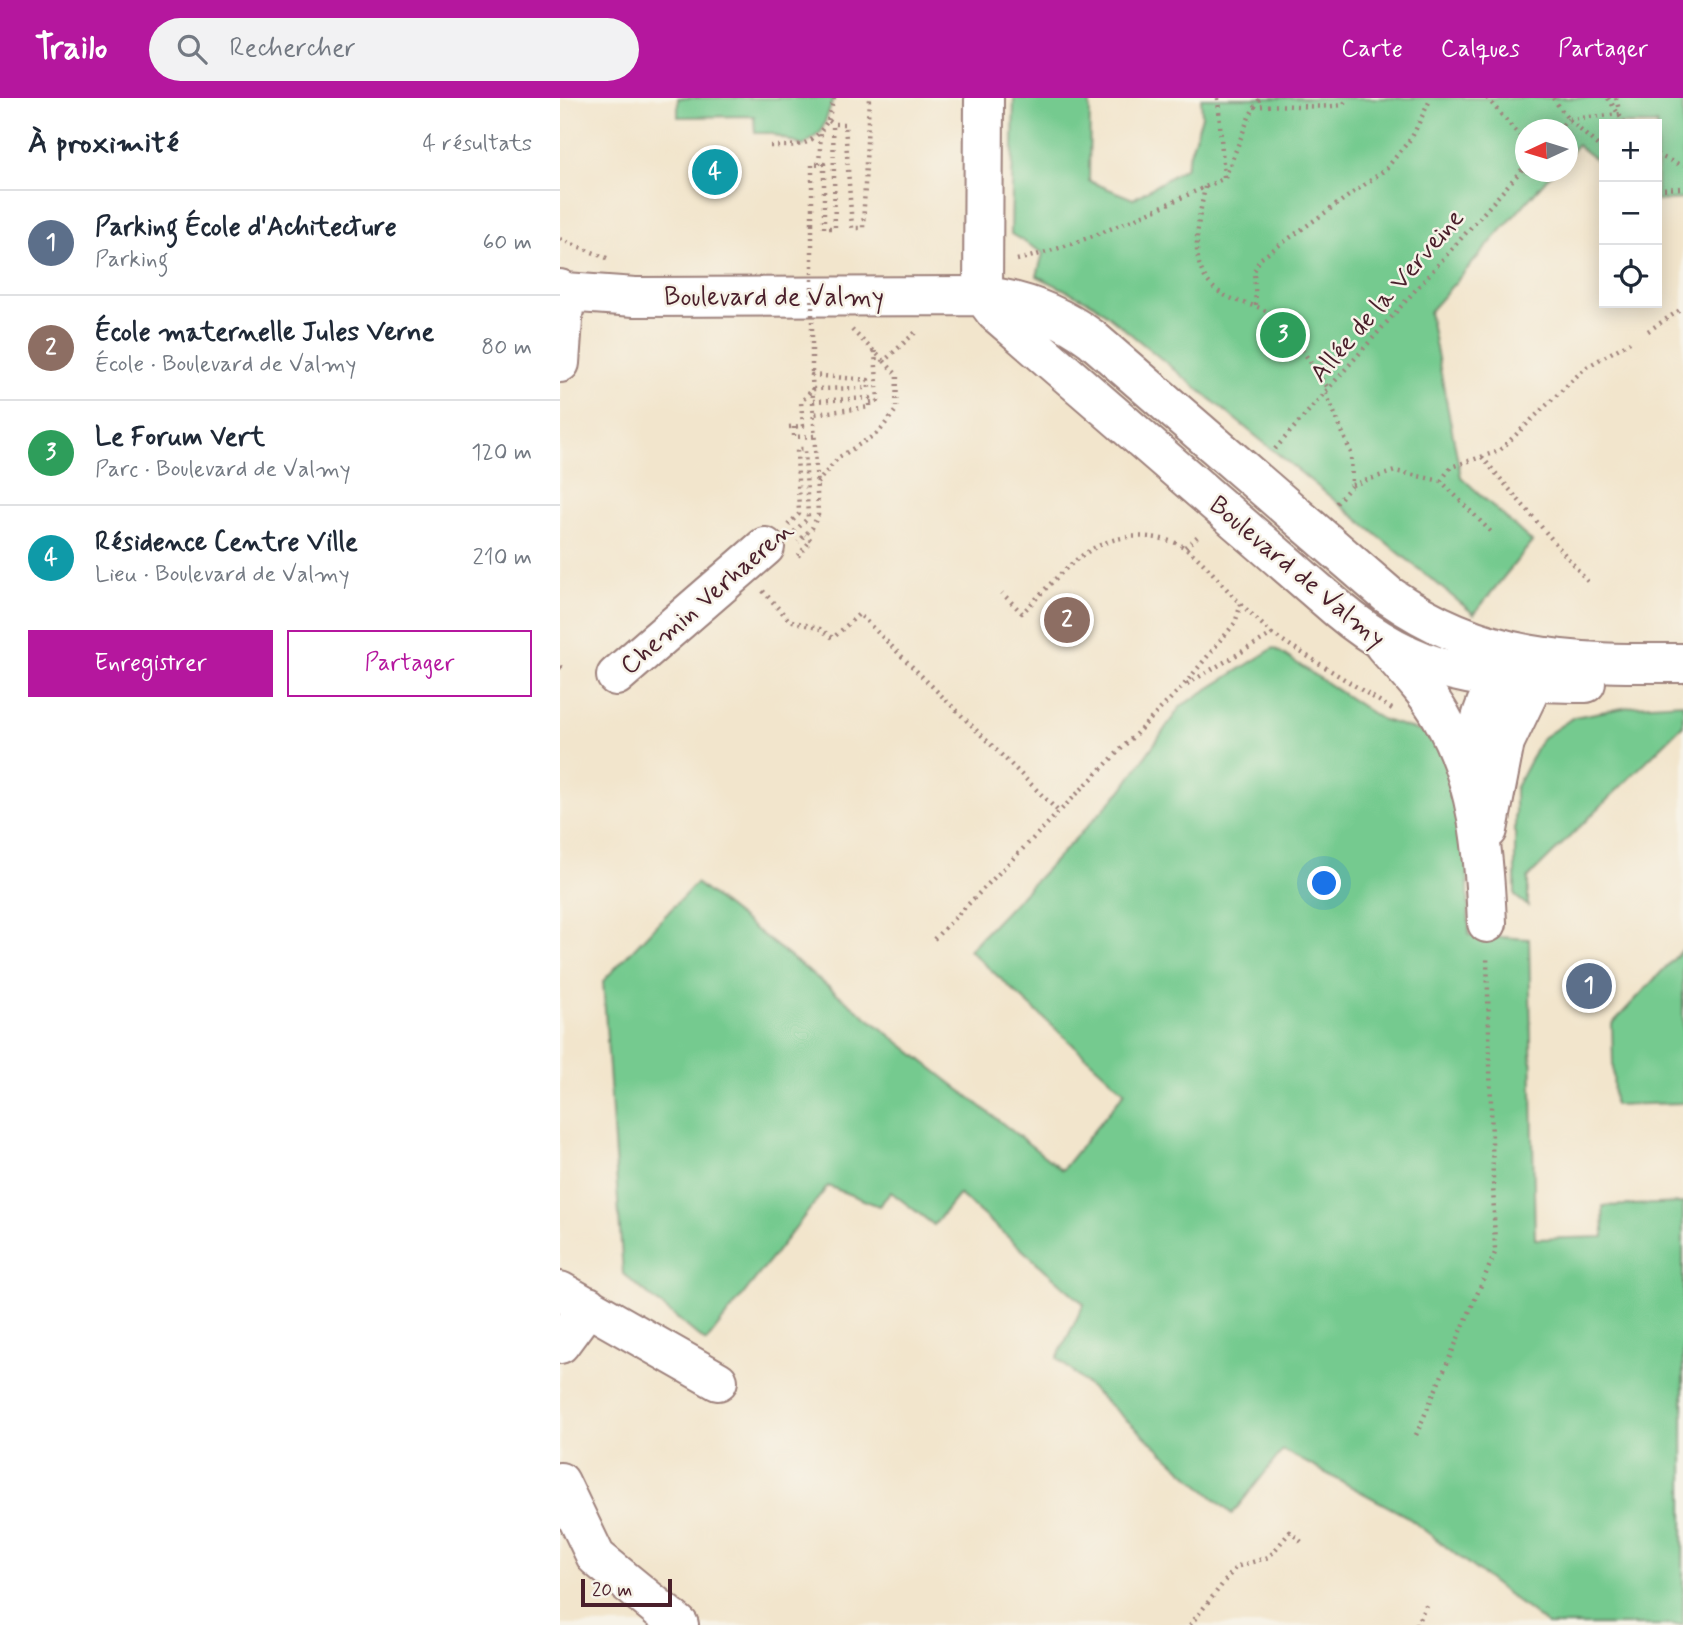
<!DOCTYPE html>
<html lang="fr">
<meta charset="utf-8">
<style>
body{margin:0;font-family:Mynerve,sans-serif;background:#f2f2f3;color:#1f2937}
.controls{position:absolute;right:21px;top:21px;display:grid;overflow:hidden;border-radius:0px;box-shadow:0 4px 18px #0003}
.controls button{width:63px;height:63px;display:grid;place-items:center;padding:0;border:0;border-bottom:2px solid #e0e1e3;background:#fff;color:#1f2937;font:35px sans-serif}
.compass{position:absolute;left:955px;top:21px;width:63px;height:63px;border-radius:50%;background:#fff;box-shadow:0 4px 18px #0003;rotate:266deg}
.scale{position:absolute;left:21px;bottom:18px;width:91px;box-sizing:border-box;padding-left:7px;border:4px solid #4a1f2b;border-top:0;font-size:19px;line-height:24px;white-space:nowrap;color:#4a1f2b;-webkit-text-stroke:5px #f7f3e8;paint-order:stroke}
.you{position:absolute;left:765px;top:786px;width:24px;height:24px;margin:-18px;border:5px solid #fff;border-radius:50%;background:#1a73e8;box-shadow:0 0 0 10px #1a73e833}
.badge{display:grid;place-items:center;width:46px;height:46px;border-radius:50%;background:#b5179e;color:#fff;font-size:23px;font-weight:700}
.pin{position:absolute;translate:-50% -50%;border:4px solid #fff;box-shadow:0 2px 7px #0006}
.list{margin:0;padding:0;list-style:none}
h2{display:flex;justify-content:space-between;align-items:center;height:91px;margin:0;padding:0 28px;font-size:30px}
h2 small{font-size:23px;font-weight:400;color:#747a83}
.list li{display:grid;grid-template-columns:46px 1fr auto;gap:21px;align-items:center;box-sizing:border-box;height:105px;padding:0 28px;border-top:2px solid #e0e1e3}
.list b{display:block;font-size:26px;white-space:nowrap}
.list p{margin:0;font-size:23px;white-space:nowrap;color:#747a83}
.list em{font-size:23px;font-style:normal;color:#747a83}
.actions{display:flex;gap:14px;padding:21px 28px}
.actions a{flex:1;padding:16px 0;border:2px solid #b5179e;border-radius:0px;text-align:center;font-size:24px;color:#b5179e}
.actions .main{background:#b5179e;color:#fff}
.icon{flex:none;width:38px;height:38px;fill:none;stroke:currentColor;stroke-width:2;stroke-linecap:round;stroke-linejoin:round}
.map{position:relative;flex:none;width:1123px;height:1527px;overflow:hidden}
header{display:flex;align-items:center;gap:42px;box-sizing:border-box;height:98px;padding:0 35px;background:#b5179e;color:#fff}
header strong{font-size:33px}
nav{display:flex;gap:38px;margin-inline-start:auto;font-size:24px}
.search{width:490px;height:63px;background:#f2f2f3;display:flex;align-items:center;gap:18px;box-sizing:border-box;padding:0 24px;border-radius:38px;color:#747a83;font-size:26px}
main{display:flex}
aside{flex:1;background:#fff}
.map>svg:first-child{display:block}
</style>
<header>
<strong>Trailo</strong>
<div class="search"><svg class="icon" aria-label="search" viewBox="0 0 24 24"><circle cx="10" cy="10" r="6"/><path d="M15 15l6 6"/></svg>Rechercher</div>
<nav><a>Carte</a><a>Calques</a><a>Partager</a></nav>
</header>
<main>
<aside>
<h2>À proximité<small>4 résultats</small></h2>
<ul class="list">
<li><span class="badge" style="background:#5c6f8a">1</span><div><b>Parking École d'Achitecture</b><p>Parking</p></div><em>60 m</em></li>
<li><span class="badge" style="background:#8d6e63">2</span><div><b>École maternelle Jules Verne</b><p>École · Boulevard de Valmy</p></div><em>80 m</em></li>
<li><span class="badge" style="background:#2e9e5b">3</span><div><b>Le Forum Vert</b><p>Parc · Boulevard de Valmy</p></div><em>120 m</em></li>
<li><span class="badge" style="background:#0f9aa8">4</span><div><b>Résidence Centre Ville</b><p>Lieu · Boulevard de Valmy</p></div><em>210 m</em></li>
</ul>
<div class="actions"><a class="main">Enregistrer</a><a>Partager</a></div>
</aside>
<div class="map">
<svg width="1123" height="1527" viewBox="0 0 1123 1527">
<rect width="100%" height="100%" fill="#f7f3e8"/>
<filter id="ink" filterUnits="userSpaceOnUse"><feTurbulence type="fractalNoise" baseFrequency=".0143" numOctaves="2"/><feDisplacementMap in="SourceGraphic" scale="14" xChannelSelector="R" yChannelSelector="G"/><feConvolveMatrix kernelMatrix="1 2 1 2 8 2 1 2 1" color-interpolation-filters="sRGB"/></filter>
<filter id="wash" filterUnits="userSpaceOnUse"><feTurbulence type="fractalNoise" baseFrequency=".00686" numOctaves="4" result="noise"/><feDisplacementMap in="SourceGraphic" scale="28" xChannelSelector="R" yChannelSelector="G"/><feGaussianBlur stdDeviation="1.57" result="paint"/><feColorMatrix in="noise" values="0 0 0 0 0 0 0 0 0 0 0 0 0 0 0 0 0 1.4 0 .05"/><feComposite in="paint" operator="in"/></filter>
<g filter="url(#wash)">
<rect width="100%" height="100%" fill="#f2e5cc"/>
<path fill="#74ca8f" stroke="#5f745d" stroke-width="2" d="M 118,0 L 274,0 L 261,34 L 243,48 L 210,35 L 195,35 L 194,18 L 118,19 Z
M 454,0 L 530,0 L 529,83 L 573,101 L 625,70 L 642,18 L 641,0 L 1123,0 L 1123,101 L 1097,103 L 1097,26 L 1044,26 L 1044,68 L 1017,47 L 1008,57 L 1007,32 L 965,32 L 965,74 L 993,74 L 869,214 L 901,379 L 972,444 L 914,516 L 534,206 L 477,178 L 483,155 L 451,136 Z
M 714,550 L 821,621 L 878,639 L 907,745 L 909,837 L 969,841 L 975,1141 L 1044,1139 L 1043,1108 L 1123,1105 L 1123,1527 L 988,1527 L 846,1418 L 723,1352 L 672,1416 L 497,1260 L 524,1206 L 399,1096 L 374,1127 L 331,1094 L 319,1108 L 268,1088 L 146,1244 L 63,1176 L 43,883 L 136,785 L 502,1072 L 565,994 L 409,852 L 561,693 L 621,608 Z
M 1123,605 L 1123,627 L 968,780 L 968,808 L 955,798 L 955,691 L 981,641 L 1014,619 L 1074,608 Z
M 1123,851 L 1123,1005 L 1054,1007 L 1052,926 Z"/>
</g>
<g filter="url(#ink)">
<g fill="none" stroke-linecap="round" stroke-linejoin="round">
<defs>
<path id="minor" d="M 423,198 L 424,0
M 824,547 C 844,570 866,592 881,618 C 918,682 924,753 927,825
M 56,578 L 205,449
M 914,686 C 914,642 919,581 968,565
M 928,732 L 945,644 L 986,559
M 0,1193 L 158,1283
M 0,1246 L 28,1208
M 0,1384 L 36,1459 L 119,1527"/>
<path id="major" d="M 0,191 L 5,194 L 75,199 L 423,198 C 462,202 499,217 531,240 L 828,497 C 924,564 1010,566 1123,565
M 423,198 L 435,214 L 778,511 C 858,579 925,584 1026,585
M 0,265 L 5,194"/>
</defs>
<use href="#minor" stroke="#9e827c" stroke-width="42"/>
<use href="#major" stroke="#9e827c" stroke-width="42"/>
<path stroke="#9e827c" stroke-width="4.5" stroke-dasharray="2 5" stroke-linecap="butt" d="M 658,0 L 664,79
M 927,0 L 965,44
M 993,0 L 1008,21 L 1044,53
M 1048,0 L 1065,26
M 1056,0 L 1059,12
M 694,9 C 724,5 753,11 783,7 L 788,0
M 1009,21 L 1061,16
M 268,22 L 274,0
M 998,32 L 1008,21
M 210,48 C 240,48 252,49 268,22 L 273,26
M 1097,57 L 1123,68
M 259,66 L 261,34
M 665,80 L 689,19 L 700,0
M 645,89 C 638,128 623,178 668,199 C 685,207 703,207 717,221 C 737,240 752,269 769,291
M 1097,91 L 1123,90
M 252,125 L 252,66 L 264,66 L 264,130 L 275,130 L 273,26 L 285,26 L 292,130 L 303,130 L 309,0
M 0,141 L 47,160
M 457,162 C 529,145 597,110 665,80
M 696,207 L 694,173 L 700,161 L 825,72 L 852,39 L 871,0
M 292,232 L 324,263
M 1088,233 L 1123,210
M 766,295 L 791,355 L 792,387 L 774,408
M 253,303 L 310,300 L 310,309 L 254,316
M 310,304 L 318,303 L 315,253
M 229,329 L 243,328 L 241,304 L 253,291 L 309,290 L 308,282 L 252,277 L 253,303 L 258,417 L 252,430 L 238,444
M 234,329 L 234,339 L 255,338
M 715,351 L 965,68
M 922,359 L 1029,485
M 881,383 L 891,369 L 939,353 L 1025,270 L 1070,244
M 257,385 L 278,360 L 319,334 L 336,312 L 337,277 L 324,263 L 358,232
M 792,387 L 835,373 L 881,383 L 934,437
M 228,427 L 239,416 L 237,351 L 245,351 L 248,420 L 234,434
M 625,449 L 638,438
M 238,458 L 251,442 L 245,437
M 203,493 L 229,522 L 260,531 L 273,540 L 299,516 L 499,714
M 681,506 L 712,536
M 0,569 L 3,570
M 627,586 L 712,536 L 832,611
M 374,841 L 623,588 L 675,525 L 681,506 C 664,490 643,461 624,449 C 614,443 600,440 589,439 C 530,433 500,478 462,515 L 442,495
M 856,1337 L 935,1155 L 927,858
M 630,1527 L 676,1469 L 709,1459 L 730,1434 L 744,1446
M 856,1527 L 866,1507"/>
<use href="#minor" stroke="#fff" stroke-width="38"/>
<use href="#major" stroke="#fff" stroke-width="38"/>
<path stroke="#9e827c" stroke-width="4.5" stroke-dasharray="2 5" stroke-linecap="butt" d="M 252,125 L 252,277"/>
</g>
</g>
<g text-anchor="middle" stroke-width="5" stroke-linejoin="round" paint-order="stroke">
<g font-size="26" fill="#4a1f2b" stroke="#f7f3e8">
<text transform="translate(826 197) rotate(-49)" y="9">Allée de la Verveine</text>
<text x="214" y="207">Boulevard de Valmy</text>
<text transform="translate(738 473) rotate(40)" y="9">Boulevard de Valmy</text>
<text transform="translate(146 499) rotate(-41)" y="9">Chemin Verhaeren</text>
</g>
</g>
</svg>
<div class="controls">
<button>+</button>
<button>−</button>
<button><svg class="icon" aria-label="locate" viewBox="0 0 24 24"><circle cx="12" cy="12" r="6"/><path d="M12 2v4M12 18v4M2 12h4M18 12h4"/></svg></button>
</div>
<svg class="compass" viewBox="-18 -18 36 36"><path d="M0-13l5 13h-10z" fill="#e53935"/><path d="M0 13l5-13h-10z" fill="#747a83"/></svg>
<div class="scale">20 m</div>
<div class="you"></div>
<div class="pin badge" style="left:1029px;top:888px;background:#5c6f8a">1</div>
<div class="pin badge" style="left:507px;top:522px;background:#8d6e63">2</div>
<div class="pin badge" style="left:723px;top:237px;background:#2e9e5b">3</div>
<div class="pin badge" style="left:155px;top:74px;background:#0f9aa8">4</div>
</div>
</main>
